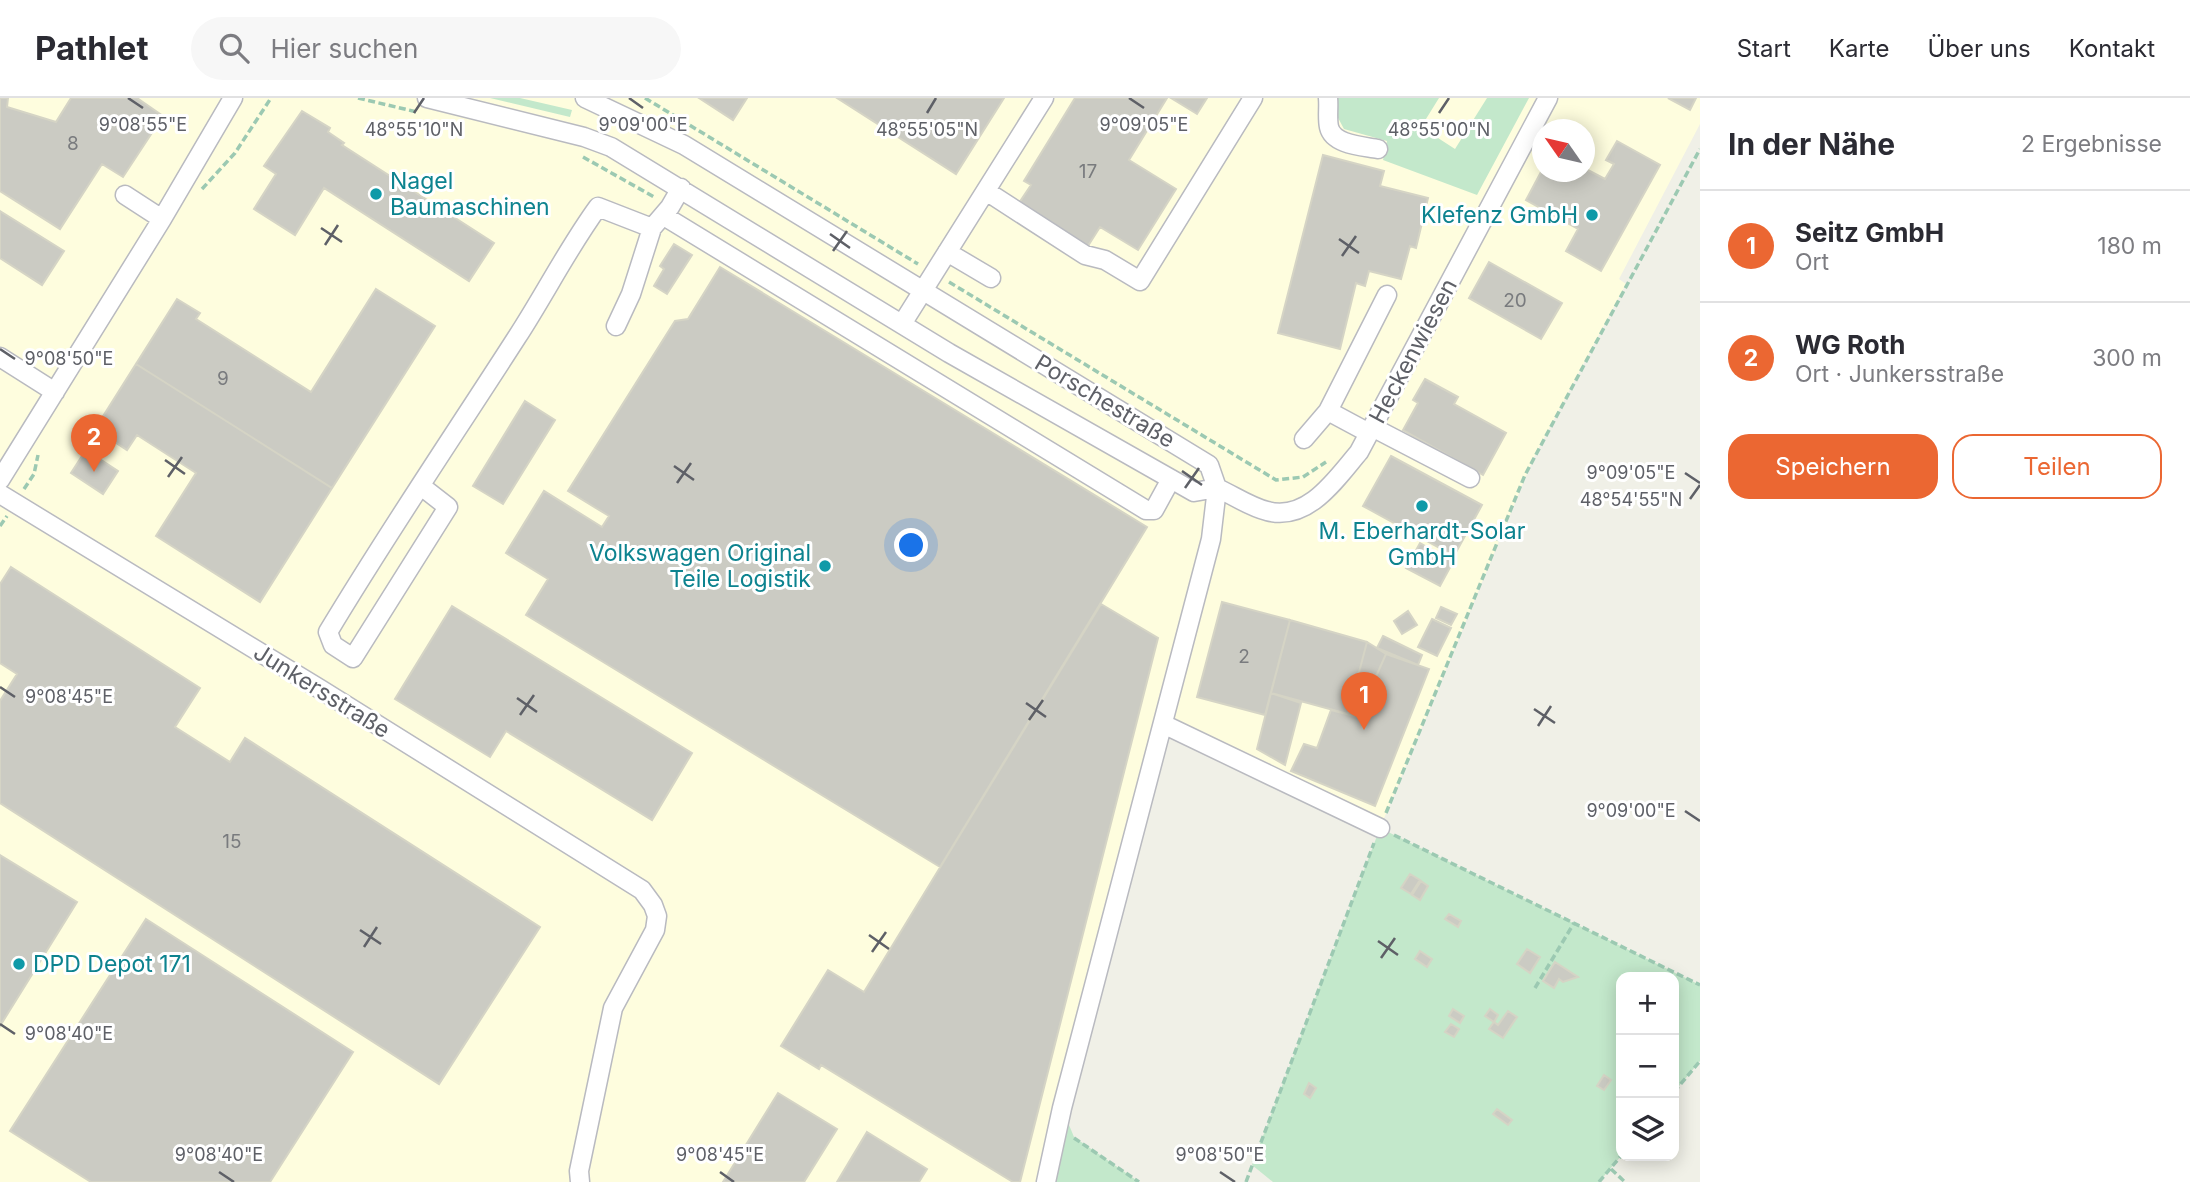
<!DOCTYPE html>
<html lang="de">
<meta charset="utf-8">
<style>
body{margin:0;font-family:Inter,sans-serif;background:#f7f7f7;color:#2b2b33}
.controls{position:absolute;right:21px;bottom:21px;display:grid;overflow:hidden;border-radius:14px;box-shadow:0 4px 18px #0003}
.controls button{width:63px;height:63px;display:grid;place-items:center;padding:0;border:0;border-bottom:2px solid #e1e1e2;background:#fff;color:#2b2b33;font:35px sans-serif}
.compass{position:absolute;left:1532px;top:21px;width:63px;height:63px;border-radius:50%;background:#fff;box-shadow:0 4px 18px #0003;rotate:304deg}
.you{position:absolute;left:912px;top:448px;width:24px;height:24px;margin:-18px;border:5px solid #fff;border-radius:50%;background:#1a73e8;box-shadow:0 0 0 10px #1a73e833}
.badge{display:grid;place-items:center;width:46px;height:46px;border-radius:50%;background:#eb6732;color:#fff;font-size:23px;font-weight:700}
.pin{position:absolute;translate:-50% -58px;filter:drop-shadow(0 2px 4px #0008)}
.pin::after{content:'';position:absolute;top:37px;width:24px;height:21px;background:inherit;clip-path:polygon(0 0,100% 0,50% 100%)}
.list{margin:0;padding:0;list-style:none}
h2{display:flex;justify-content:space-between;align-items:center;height:91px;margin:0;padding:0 28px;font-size:30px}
h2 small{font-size:23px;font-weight:400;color:#7c7c81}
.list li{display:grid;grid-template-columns:46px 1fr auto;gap:21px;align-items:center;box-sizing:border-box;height:112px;padding:0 28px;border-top:2px solid #e1e1e2}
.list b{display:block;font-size:26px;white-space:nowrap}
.list p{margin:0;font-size:23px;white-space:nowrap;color:#7c7c81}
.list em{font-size:23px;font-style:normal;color:#7c7c81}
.actions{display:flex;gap:14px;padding:21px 28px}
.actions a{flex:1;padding:16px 0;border:2px solid #eb6732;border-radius:21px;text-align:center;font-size:24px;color:#eb6732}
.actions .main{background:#eb6732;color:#fff}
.icon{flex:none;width:38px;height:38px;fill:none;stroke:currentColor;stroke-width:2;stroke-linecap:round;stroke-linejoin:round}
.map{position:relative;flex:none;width:1700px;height:1084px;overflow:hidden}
header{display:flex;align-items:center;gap:42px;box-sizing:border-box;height:98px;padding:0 35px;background:#fff;border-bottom:2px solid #e1e1e2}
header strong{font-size:33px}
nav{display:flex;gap:38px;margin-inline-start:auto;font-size:24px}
.search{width:490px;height:63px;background:#f7f7f7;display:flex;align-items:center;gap:18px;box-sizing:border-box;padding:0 24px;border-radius:38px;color:#7c7c81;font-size:26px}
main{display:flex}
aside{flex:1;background:#fff}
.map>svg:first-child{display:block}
</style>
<header>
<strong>Pathlet</strong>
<div class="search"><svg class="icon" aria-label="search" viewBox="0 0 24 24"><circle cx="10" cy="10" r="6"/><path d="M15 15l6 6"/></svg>Hier suchen</div>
<nav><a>Start</a><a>Karte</a><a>Über uns</a><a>Kontakt</a></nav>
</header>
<main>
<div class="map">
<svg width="1700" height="1084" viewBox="0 0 1700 1084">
<rect width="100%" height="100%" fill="#f0f0e7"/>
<path fill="#fefdde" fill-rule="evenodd" d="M 0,0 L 1700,0 L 1700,26 L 1619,181 L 1626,186 L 1534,359 L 1380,730 L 1164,626 L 1043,1084 L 0,1084 ZM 1542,32 L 1584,32 L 1584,74 L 1542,74 Z"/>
<path fill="#c3e8cb" d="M 490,0 L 520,0 L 572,12 L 570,19 Z
M 1336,0 L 1439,0 L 1421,29 L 1455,51 L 1487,0 L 1529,0 L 1477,97 L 1383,62 L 1387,43 L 1344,31 L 1336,16 Z
M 1380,730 L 1700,887 L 1700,963 L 1674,994 L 1674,879 L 1621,879 L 1621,1058 L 1599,1084 L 1273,1084 L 1252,1067 Z
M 1062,1010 L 1074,1039 L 1139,1084 L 1043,1084 Z"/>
<path fill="#cbcbc3" stroke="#d5d4c5" stroke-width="2" d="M 0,0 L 8,0 L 7,9 L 56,24 L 71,0 L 137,0 L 163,18 L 123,79 L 102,66 L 60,131 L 0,93 Z
M 699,0 L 747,0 L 733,22 Z
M 837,0 L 1004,0 L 956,76 Z
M 1075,0 L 1167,0 L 1129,62 L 1176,91 L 1138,152 L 1100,129 L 1088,148 L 1019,105 L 1031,87 L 1024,83 Z
M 1171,0 L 1207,0 L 1197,16 Z
M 1668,0 L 1696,0 L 1690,12 Z
M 302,13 L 330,30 L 328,34 L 344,45 L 342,47 L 494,145 L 469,183 L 324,90 L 295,137 L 254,111 L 276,76 L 264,68 Z
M 1617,43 L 1660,67 L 1601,173 L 1566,153 L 1578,131 L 1526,102 L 1542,72 L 1584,74 L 1584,70 L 1605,81 L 1614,66 L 1606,62 Z
M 1323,57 L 1384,73 L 1380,88 L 1428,100 L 1416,150 L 1410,148 L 1401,181 L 1369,173 L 1365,188 L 1356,185 L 1340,251 L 1278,235 Z
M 0,113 L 64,153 L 42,187 L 0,160 Z
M 674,146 L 692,157 L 667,196 L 654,188 L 664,171 L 660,168 Z
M 1489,164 L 1562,205 L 1541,241 L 1469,200 Z
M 720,169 L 1147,429 L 940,769 L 526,517 L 548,481 L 506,455 L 544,393 L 602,429 L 609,418 L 568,393 L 675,223 L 688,221 Z
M 376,191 L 435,228 L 332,390 L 136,266 L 177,201 L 200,215 L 196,221 L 311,294 Z
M 136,266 L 332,390 L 260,504 L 156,438 L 196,375 L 137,337 L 127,352 L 95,331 Z
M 1425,281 L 1458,299 L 1454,306 L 1506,335 L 1483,377 L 1403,332 L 1418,305 L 1413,302 Z
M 525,303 L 555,322 L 503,406 L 473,388 Z
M 86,352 L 118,373 L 103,396 L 71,375 Z
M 1391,358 L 1482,407 L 1454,458 L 1363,408 Z
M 1420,445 L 1453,464 L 1440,488 L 1406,470 Z
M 11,469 L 200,590 L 175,629 L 230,664 L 245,640 L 540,829 L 439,986 L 0,705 L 0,603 L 17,576 L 0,565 L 0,486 Z
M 1222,504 L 1290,522 L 1265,617 L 1197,599 Z
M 1101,506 L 1158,540 L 1020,1084 L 1013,1084 L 821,967 L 819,971 L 781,948 L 828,872 L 864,894 Z
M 452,508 L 692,655 L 652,722 L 506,633 L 490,659 L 395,601 Z
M 1441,509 L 1457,516 L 1451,527 L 1436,520 Z
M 1408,513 L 1417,527 L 1402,536 L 1394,523 Z
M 1432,521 L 1451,530 L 1437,558 L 1418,549 Z
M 1290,522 L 1367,544 L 1348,616 L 1271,595 Z
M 1383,538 L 1422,557 L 1418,567 L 1377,550 Z
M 1367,544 L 1386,556 L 1358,619 L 1348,616 Z
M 1386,556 L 1429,571 L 1375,708 L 1291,673 L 1304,646 L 1317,650 L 1331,612 L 1358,619 Z
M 1271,595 L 1301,605 L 1285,667 L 1257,651 Z
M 0,757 L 77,804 L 0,928 Z
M 1410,776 L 1420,782 L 1411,796 L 1401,790 Z
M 1421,783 L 1428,788 L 1420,802 L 1412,797 Z
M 1449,816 L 1461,823 L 1458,829 L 1445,821 Z
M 146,821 L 353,954 L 270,1084 L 91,1084 L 10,1033 Z
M 1527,851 L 1540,859 L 1530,875 L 1517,866 Z
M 1420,853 L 1432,861 L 1427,869 L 1415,861 Z
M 1555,864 L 1578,879 L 1563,884 L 1559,881 L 1554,890 L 1543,883 Z
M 1453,911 L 1464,918 L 1460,925 L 1449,918 Z
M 1490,911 L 1498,917 L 1494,924 L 1485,918 Z
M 1508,913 L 1517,919 L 1503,940 L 1489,931 L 1494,924 L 1498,927 Z
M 1451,926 L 1459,931 L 1454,939 L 1445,934 Z
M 1604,977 L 1611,982 L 1604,992 L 1597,988 Z
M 1309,985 L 1316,990 L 1310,1000 L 1304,996 Z
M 778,995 L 837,1031 L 804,1084 L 723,1084 Z
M 1497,1011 L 1512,1022 L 1508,1027 L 1493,1016 Z
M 867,1034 L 927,1071 L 919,1084 L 837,1084 Z"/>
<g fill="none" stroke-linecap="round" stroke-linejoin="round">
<defs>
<path id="minor" d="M 427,0 L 584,39 L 611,49 L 949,255 L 1194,394 L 1217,390
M 585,0 L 684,47 L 1209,367 L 1217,390 L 1211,441 L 1062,1010 L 1046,1084
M 1328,0 C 1329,9 1327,20 1329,29 C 1333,47 1363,48 1378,51
M 986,93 L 1085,157 L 1105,162 L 1140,183 L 1253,0
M 125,97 L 162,121
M 664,118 L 1146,412 L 1154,412 L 1171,381
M 947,154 L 991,180
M 902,226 L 1044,0
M 616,228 L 631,196 L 652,130
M 0,259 L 55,294
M 1372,329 L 1470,380
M 1369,335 L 1328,313 L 1387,197
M 1304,341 L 1328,313
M 0,382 L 162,121 L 233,0
M 421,388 L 448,409 L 353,560 L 333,547 L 328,534 C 388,434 454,337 517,239 C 545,196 568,150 598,109 L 652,130 L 670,109 L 681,90
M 1217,390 C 1233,397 1250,409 1267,413 C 1308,424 1336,381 1359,354 L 1548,0
M 0,396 L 320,591 L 642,792 L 653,807 L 657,818 L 655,832 L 613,910 L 579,1073 L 580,1084
M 1163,626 L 1380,730"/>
</defs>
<use href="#minor" stroke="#b9bac0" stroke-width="21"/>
<path stroke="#9cc9b2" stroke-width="3.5" stroke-dasharray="7 3.5" stroke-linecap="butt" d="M 358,0 L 417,14
M 645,0 L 918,166
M 583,59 L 656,100
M 202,91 L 235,55 L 271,0
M 949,184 L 1276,382 L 1303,379 L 1326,364
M 24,391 L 34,376 L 38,357
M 0,428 L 7,418
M 1386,715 L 1525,377 L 1700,51
M 1394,737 L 1700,887
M 1535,890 L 1574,825
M 1674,994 L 1700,963
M 1074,1040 L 1139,1084
M 1611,1071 L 1625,1084
M 1246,1084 L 1374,745
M 1599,1084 L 1621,1058"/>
<use href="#minor" stroke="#fff" stroke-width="18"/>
</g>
<path fill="none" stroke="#5e6067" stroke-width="2.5" d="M 128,0 L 143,10M 629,0 L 643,10M 1129,0 L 1144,10M 414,15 L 424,0M 927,15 L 936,0M 1439,15 L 1449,0M 321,130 L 342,144M 830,136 L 850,150M 1339,141 L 1359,155M 325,147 L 338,127M 833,153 L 847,133M 1342,158 L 1356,138M 0,251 L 15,261M 165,362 L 185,376M 674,368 L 694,382M 1182,373 L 1202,387M 1685,375 L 1700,385M 168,379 L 182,359M 677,385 L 691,365M 1185,390 L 1199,370M 1690,401 L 1700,387M 0,589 L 15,599M 517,600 L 537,614M 1026,605 L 1046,619M 1534,611 L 1555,625M 520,617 L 534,597M 1029,622 L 1043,602M 1538,628 L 1551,608M 1685,713 L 1700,723M 360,832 L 381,846M 869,837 L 889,851M 1378,843 L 1398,857M 364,849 L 377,829M 872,854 L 886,834M 1381,860 L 1395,840M 0,926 L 15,936M 219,1074 L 234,1084M 720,1074 L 734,1084M 1220,1074 L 1235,1084"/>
<g fill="#0f9aa8" stroke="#fff" stroke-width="2.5">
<circle cx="376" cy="96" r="7"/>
<circle cx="1592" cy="117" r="7"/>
<circle cx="1422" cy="408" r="7"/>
<circle cx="825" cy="468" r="7"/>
<circle cx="19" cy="866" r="7"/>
</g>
<g text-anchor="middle" stroke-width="6" stroke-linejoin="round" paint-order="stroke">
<g font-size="19" fill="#797b7e">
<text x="73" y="52">8</text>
<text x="1088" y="80">17</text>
<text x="1515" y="209">20</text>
<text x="223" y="287">9</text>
<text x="1244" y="565">2</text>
<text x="232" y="750">15</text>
</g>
<g font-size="23" fill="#0d838f" stroke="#fff" text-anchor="start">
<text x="390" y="91">Nagel<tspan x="390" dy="26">Baumaschinen</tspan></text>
<text x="1578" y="125" text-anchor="end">Klefenz GmbH</text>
<text x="1422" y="441" text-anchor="middle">M. Eberhardt-Solar<tspan x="1422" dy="26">GmbH</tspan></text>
<text x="811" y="463" text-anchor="end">Volkswagen Original<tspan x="811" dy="26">Teile Logistik</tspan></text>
<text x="33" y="874">DPD Depot 171</text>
</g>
<g font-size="23" fill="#5e6067" stroke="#fff">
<text transform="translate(1413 253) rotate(-62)" y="8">Heckenwiesen</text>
<text transform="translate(1105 303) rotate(31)" y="8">Porschestraße</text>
<text transform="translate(322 593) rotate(32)" y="8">Junkersstraße</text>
</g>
</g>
<g font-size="18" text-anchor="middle" fill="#5e6067" stroke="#fff" stroke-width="6" stroke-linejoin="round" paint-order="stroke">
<text x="143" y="33">9°08'55"E</text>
<text x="643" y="33">9°09'00"E</text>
<text x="1144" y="33">9°09'05"E</text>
<text x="414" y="38">48°55'10"N</text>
<text x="927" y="38">48°55'05"N</text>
<text x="1439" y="38">48°55'00"N</text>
<text x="69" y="267">9°08'50"E</text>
<text x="1631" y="381">9°09'05"E</text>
<text x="1631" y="408">48°54'55"N</text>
<text x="69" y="605">9°08'45"E</text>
<text x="1631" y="719">9°09'00"E</text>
<text x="69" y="942">9°08'40"E</text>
<text x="219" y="1063">9°08'40"E</text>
<text x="720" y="1063">9°08'45"E</text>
<text x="1220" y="1063">9°08'50"E</text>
</g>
</svg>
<div class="controls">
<button>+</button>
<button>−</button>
<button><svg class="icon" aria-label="layers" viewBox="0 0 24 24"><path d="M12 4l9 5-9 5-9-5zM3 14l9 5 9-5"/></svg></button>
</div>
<svg class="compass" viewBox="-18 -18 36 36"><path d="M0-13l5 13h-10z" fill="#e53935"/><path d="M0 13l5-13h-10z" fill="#7c7c81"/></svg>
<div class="you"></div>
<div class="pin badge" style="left:1364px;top:632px">1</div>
<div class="pin badge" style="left:94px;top:374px">2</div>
</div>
<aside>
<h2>In der Nähe<small>2 Ergebnisse</small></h2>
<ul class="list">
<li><span class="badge">1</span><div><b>Seitz GmbH</b><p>Ort</p></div><em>180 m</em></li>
<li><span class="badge">2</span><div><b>WG Roth</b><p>Ort · Junkersstraße</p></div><em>300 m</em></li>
</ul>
<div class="actions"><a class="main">Speichern</a><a>Teilen</a></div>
</aside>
</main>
